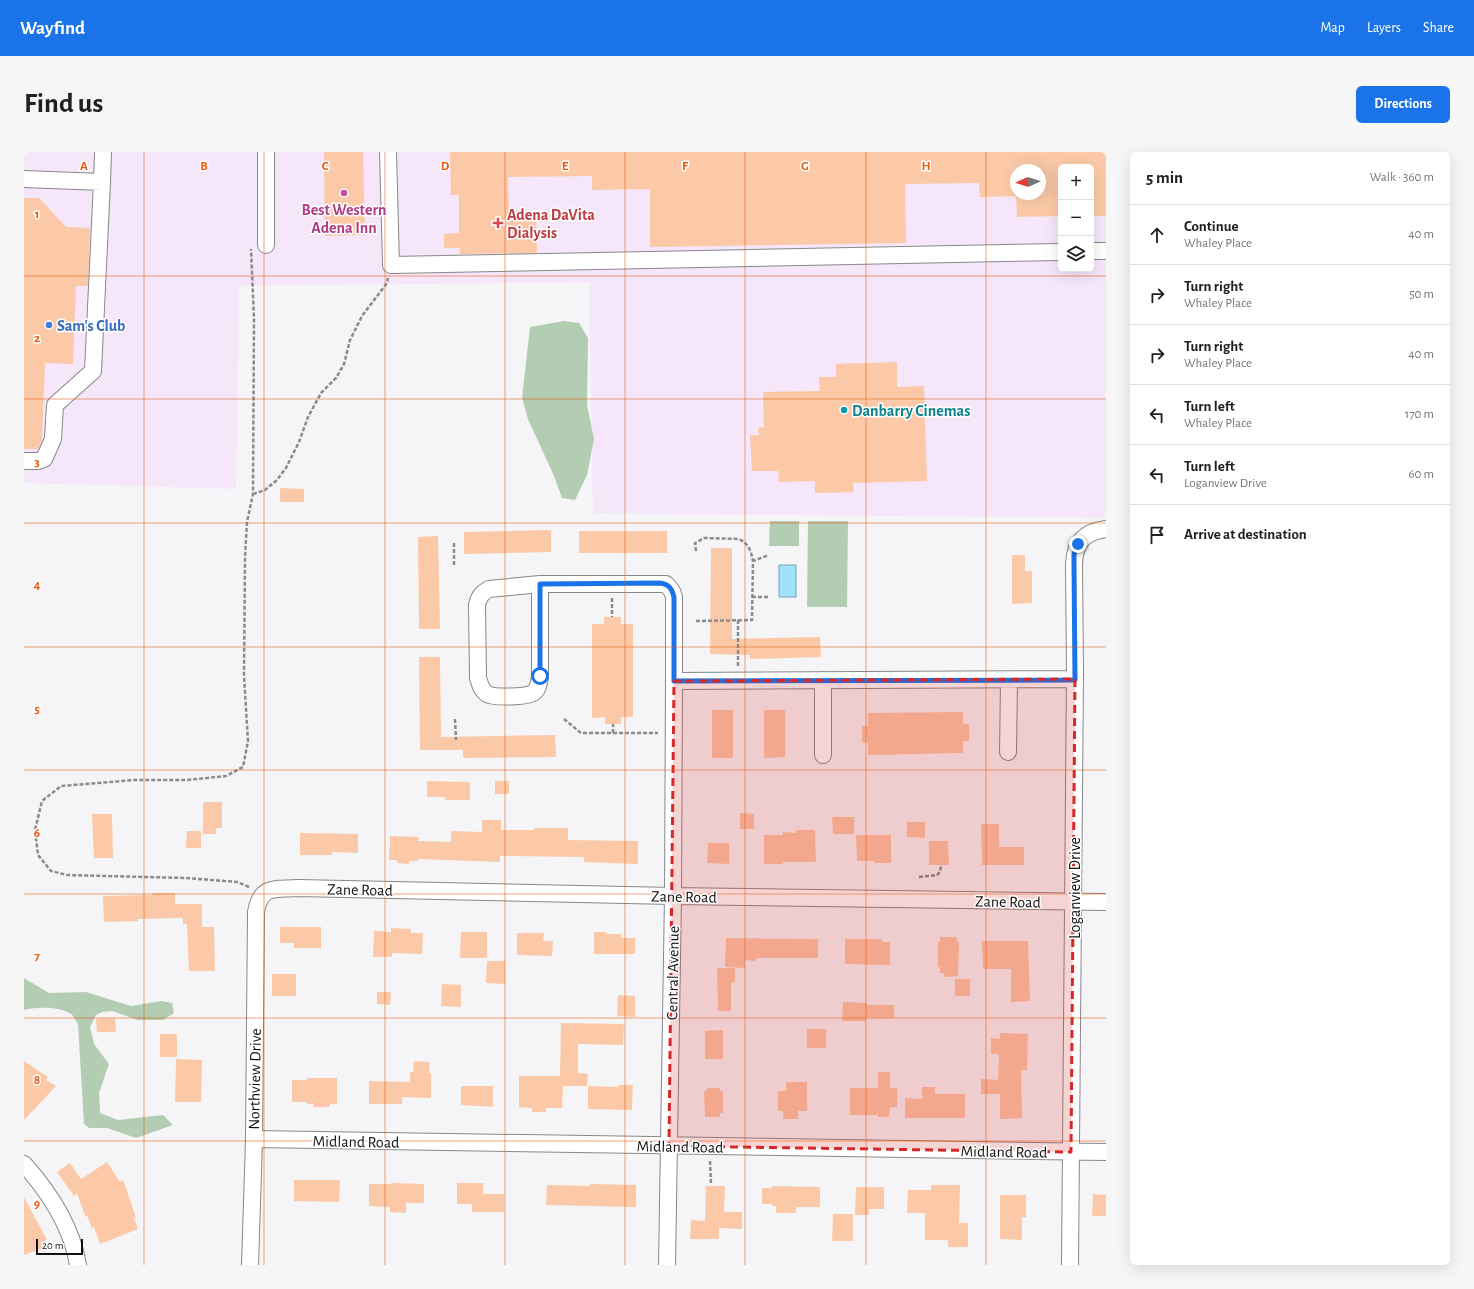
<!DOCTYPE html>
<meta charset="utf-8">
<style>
body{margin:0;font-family:"Alegreya Sans",sans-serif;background:#f6f6f6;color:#202124}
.controls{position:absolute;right:12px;top:12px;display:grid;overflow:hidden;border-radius:6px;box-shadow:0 4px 16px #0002}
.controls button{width:36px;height:36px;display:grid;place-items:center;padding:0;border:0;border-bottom:1px solid #e0e0e0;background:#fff;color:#202124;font:20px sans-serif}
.compass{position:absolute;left:986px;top:12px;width:36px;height:36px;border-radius:50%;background:#fff;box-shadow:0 4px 16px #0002;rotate:267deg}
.scale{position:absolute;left:12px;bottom:10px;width:47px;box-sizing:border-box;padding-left:4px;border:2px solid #111112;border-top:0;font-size:11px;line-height:14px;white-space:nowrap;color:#111112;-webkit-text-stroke:3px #fff;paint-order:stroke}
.stop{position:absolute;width:12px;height:12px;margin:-9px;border:3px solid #1a73e8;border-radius:50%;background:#fff}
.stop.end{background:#1a73e8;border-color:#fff;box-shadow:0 1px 4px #0008}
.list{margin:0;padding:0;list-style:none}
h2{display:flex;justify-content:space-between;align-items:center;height:52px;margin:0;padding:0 16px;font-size:17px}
h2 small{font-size:13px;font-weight:400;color:#757577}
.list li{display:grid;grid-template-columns:26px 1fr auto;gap:12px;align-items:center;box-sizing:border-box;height:60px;padding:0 16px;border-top:1px solid #e0e0e0}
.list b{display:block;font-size:15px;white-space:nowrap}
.list p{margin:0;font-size:13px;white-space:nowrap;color:#757577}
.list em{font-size:13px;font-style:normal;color:#757577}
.icon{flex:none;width:22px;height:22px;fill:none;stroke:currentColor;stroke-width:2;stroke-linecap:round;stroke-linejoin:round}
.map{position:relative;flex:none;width:1082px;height:1113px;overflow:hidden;border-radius:6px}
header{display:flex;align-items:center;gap:24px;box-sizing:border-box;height:56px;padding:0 20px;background:#1a73e8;color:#fff}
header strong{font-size:19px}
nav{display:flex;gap:22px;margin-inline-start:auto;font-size:14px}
.intro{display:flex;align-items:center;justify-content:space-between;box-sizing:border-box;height:96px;padding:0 24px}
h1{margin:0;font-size:28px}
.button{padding:10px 18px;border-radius:6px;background:#1a73e8;color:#fff;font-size:14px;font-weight:700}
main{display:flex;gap:24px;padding:0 24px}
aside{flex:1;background:#fff;border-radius:6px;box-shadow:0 4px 16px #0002}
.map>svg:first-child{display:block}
</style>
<header>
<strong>Wayfind</strong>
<nav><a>Map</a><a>Layers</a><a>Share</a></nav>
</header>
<div class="intro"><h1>Find us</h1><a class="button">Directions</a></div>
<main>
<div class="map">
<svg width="1082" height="1113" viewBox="0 0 1082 1113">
<rect width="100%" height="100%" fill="#f5f5f7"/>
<path fill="#f5e6f9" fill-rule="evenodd" d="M 0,0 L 1082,0 L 1082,366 L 569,361 L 565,130 L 215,134 L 212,337 L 0,331 ZM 1037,15 L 1067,15 L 1067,117 L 1037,117 ZM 992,18 L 1016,18 L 1016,42 L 992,42 Z"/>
<path fill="#b2cdb2" d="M 540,169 L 555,171 L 564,186 L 563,253 L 570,287 L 563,323 L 551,348 L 538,346 L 530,324 L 504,267 L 498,246 L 506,175 Z
M 746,369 L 775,369 L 775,394 L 745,394 Z
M 784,369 L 824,369 L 823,455 L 783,455 Z
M 0,826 L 25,841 L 62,840 L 107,854 L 137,849 L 148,851 L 150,861 L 139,868 L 114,868 L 88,859 L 78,860 L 72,863 L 66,875 L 70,892 L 85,912 L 75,941 L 76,961 L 94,968 L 139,963 L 149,973 L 112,986 L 83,976 L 65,976 L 60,972 L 54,872 C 52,869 50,864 47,862 C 35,854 13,855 0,858 Z"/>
<path fill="#a0e2f9" stroke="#75a3b4" d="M 755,413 L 772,413 L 772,445 L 755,445 Z"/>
<path fill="#fbc9a7" d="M 300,0 L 339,0 L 341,83 L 301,84 Z
M 426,0 L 1082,0 L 1082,64 L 1067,64 L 1067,15 L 1037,15 L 1037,64 L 993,65 L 992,42 L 1016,42 L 1016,18 L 992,18 L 992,44 L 956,45 L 955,31 L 881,32 L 882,91 L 626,95 L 626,37 L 568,38 L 568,24 L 484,25 L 485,60 L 512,59 L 513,101 L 436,102 L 436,96 L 420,96 L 420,82 L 435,81 L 435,43 L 427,43 Z
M 0,46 L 15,46 L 42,75 L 66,76 L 64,134 L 52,134 L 49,212 L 21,211 L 18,288 L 14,297 L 0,297 Z
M 873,210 L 873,235 L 900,234 L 903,329 L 829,331 L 830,340 L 791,341 L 791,329 L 755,330 L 754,319 L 728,319 L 726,283 L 735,283 L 734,276 L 740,275 L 739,240 L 796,239 L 795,225 L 812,225 L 812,212 Z
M 256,336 L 280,337 L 280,350 L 256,350 Z
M 527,378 L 527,400 L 440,402 L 440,380 Z
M 555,379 L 643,379 L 643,401 L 555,401 Z
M 414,384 L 416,477 L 395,477 L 394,385 Z
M 687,396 L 708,396 L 708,487 L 796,485 L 797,505 L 726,507 L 726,503 L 686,502 Z
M 988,403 L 1001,403 L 1001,419 L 1008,419 L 1008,451 L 988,452 Z
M 580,465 L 597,465 L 597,472 L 609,472 L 609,565 L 597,565 L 597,572 L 581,572 L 581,565 L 568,566 L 568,472 L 580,472 Z
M 395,505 L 416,505 L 417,585 L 531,583 L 532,605 L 439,606 L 439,598 L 396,598 Z
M 688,558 L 709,558 L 709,606 L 688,606 Z
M 740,558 L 761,558 L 761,605 L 740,606 Z
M 939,560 L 939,572 L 945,572 L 945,589 L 939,589 L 939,601 L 844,603 L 844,590 L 838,591 L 838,574 L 844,574 L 844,561 Z
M 403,629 L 446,630 L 446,648 L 421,648 L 421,645 L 403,645 Z
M 471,629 L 485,629 L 485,642 L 471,642 Z
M 179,650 L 198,650 L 198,676 L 192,676 L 192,682 L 179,682 Z
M 716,661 L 730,662 L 730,677 L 716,677 Z
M 68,662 L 88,662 L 89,706 L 70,706 Z
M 808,665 L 830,665 L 830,682 L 809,682 Z
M 458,668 L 477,668 L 477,678 L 510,678 L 510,676 L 544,676 L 544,688 L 614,689 L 614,712 L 560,710 L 560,705 L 476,704 L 476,710 L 394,707 L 394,709 L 385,709 L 385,712 L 373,711 L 373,708 L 365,708 L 366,684 L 395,685 L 394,689 L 427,690 L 427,679 L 458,680 Z
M 883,670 L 901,670 L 901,686 L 883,685 Z
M 957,672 L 975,672 L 975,695 L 1000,695 L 1000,713 L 958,713 Z
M 772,678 L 791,678 L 792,710 L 759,710 L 759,712 L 740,712 L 740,683 L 759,683 L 759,680 L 772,681 Z
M 163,679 L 177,679 L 177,696 L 162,696 Z
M 276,681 L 334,682 L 334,701 L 308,700 L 308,703 L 276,703 Z
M 832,683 L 867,683 L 867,711 L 850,711 L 850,709 L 833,709 Z
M 905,689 L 924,689 L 925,713 L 905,713 Z
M 684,691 L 705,691 L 705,712 L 683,711 Z
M 128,741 L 151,741 L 151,752 L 178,752 L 178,775 L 190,775 L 191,819 L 165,819 L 163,772 L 159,772 L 159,766 L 114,767 L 114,769 L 80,770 L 79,744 L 128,743 Z
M 256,775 L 297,775 L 297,796 L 270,796 L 270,791 L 256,791 Z
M 367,776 L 387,777 L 387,781 L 399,781 L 398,802 L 368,801 L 368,805 L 349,805 L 350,779 L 367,780 Z
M 437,780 L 463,780 L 463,806 L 436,806 Z
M 570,780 L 582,780 L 583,782 L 597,782 L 597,786 L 611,786 L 611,802 L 570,802 Z
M 493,781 L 520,781 L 519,789 L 529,789 L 528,804 L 493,803 Z
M 916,785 L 933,785 L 933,790 L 935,790 L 934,824 L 920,825 L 920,821 L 916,821 L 916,815 L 914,815 L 914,790 L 916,790 Z
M 702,786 L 794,787 L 794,806 L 732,806 L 732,809 L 721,808 L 721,816 L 701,815 Z
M 821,787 L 858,787 L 858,790 L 866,790 L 866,813 L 821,812 Z
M 958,789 L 1004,789 L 1006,849 L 987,850 L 987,817 L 959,817 Z
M 463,809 L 481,809 L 481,832 L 462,831 Z
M 693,816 L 711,816 L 711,830 L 707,831 L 707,859 L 694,859 Z
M 248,822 L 272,822 L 272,844 L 248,844 Z
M 931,827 L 946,827 L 946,844 L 931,844 Z
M 418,832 L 437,833 L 437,855 L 417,854 Z
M 353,840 L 367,840 L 366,853 L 353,852 Z
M 594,843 L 611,844 L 611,865 L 593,864 Z
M 819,850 L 843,851 L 843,853 L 870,853 L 870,866 L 842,865 L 842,869 L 818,869 Z
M 91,866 L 92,880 L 73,880 L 72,867 Z
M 537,871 L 600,872 L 599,893 L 554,892 L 554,921 L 564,922 L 563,934 L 539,934 L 538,956 L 522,956 L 522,960 L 508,960 L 508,956 L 495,955 L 495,924 L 536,924 Z
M 783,877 L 802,877 L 802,896 L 783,896 Z
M 699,878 L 699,907 L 681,907 L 681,879 Z
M 976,881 L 1004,882 L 1003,918 L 997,918 L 998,966 L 976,967 L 976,942 L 957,942 L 957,927 L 974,928 L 975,902 L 967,902 L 967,886 L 976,887 Z
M 136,882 L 153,882 L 153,905 L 136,905 Z
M 152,907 L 178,908 L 177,950 L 151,950 Z
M 0,909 L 24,925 L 22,928 L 32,934 L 0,968 Z
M 390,909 L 406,910 L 405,921 L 407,921 L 407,946 L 378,945 L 378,952 L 345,952 L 345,929 L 386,930 L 386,920 L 389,920 Z
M 854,920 L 866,920 L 866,936 L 873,936 L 873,955 L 866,955 L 865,965 L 854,965 L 854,955 L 853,963 L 826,963 L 826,936 L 854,936 Z
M 283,926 L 313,926 L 313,952 L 306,952 L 306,955 L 290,955 L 290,952 L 283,952 L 283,950 L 268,950 L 268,928 L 283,928 Z
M 762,930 L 783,930 L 783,959 L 774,959 L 774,967 L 759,967 L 759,959 L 754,959 L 754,939 L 762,939 Z
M 594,933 L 609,933 L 608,958 L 564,957 L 564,934 L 594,935 Z
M 437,934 L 469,934 L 469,955 L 437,953 Z
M 898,935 L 911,935 L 911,942 L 941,942 L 941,966 L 881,966 L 881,946 L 898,947 Z
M 683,936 L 696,936 L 696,939 L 699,939 L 699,961 L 696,961 L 696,965 L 681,965 L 680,939 L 683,939 Z
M 83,1010 L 96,1030 L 99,1028 L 112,1065 L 110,1066 L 114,1077 L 76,1092 L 70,1075 L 68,1076 L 63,1064 L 61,1064 L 53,1041 L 50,1044 L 33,1020 L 46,1011 L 57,1027 Z
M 270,1028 L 316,1028 L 315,1050 L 270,1049 Z
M 367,1031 L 400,1032 L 400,1051 L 382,1051 L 382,1061 L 366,1060 L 366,1055 L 345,1054 L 345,1032 L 367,1032 Z
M 433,1031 L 459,1031 L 459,1042 L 480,1042 L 480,1060 L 448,1060 L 448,1052 L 433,1052 Z
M 566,1032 L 612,1033 L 612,1055 L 522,1053 L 523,1033 L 566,1034 Z
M 907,1033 L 936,1033 L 935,1071 L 944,1071 L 944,1095 L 924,1095 L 924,1088 L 901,1088 L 901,1061 L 883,1061 L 884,1038 L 907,1038 Z
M 682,1034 L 701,1034 L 700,1060 L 718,1060 L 718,1077 L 695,1076 L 695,1087 L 666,1087 L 667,1068 L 681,1069 Z
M 748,1034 L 796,1035 L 796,1055 L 772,1055 L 772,1061 L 752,1061 L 752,1054 L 748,1054 L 748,1052 L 738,1052 L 738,1036 L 748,1036 Z
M 832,1035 L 860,1035 L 860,1057 L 845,1057 L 845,1063 L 831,1063 Z
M 1069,1042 L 1082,1043 L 1082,1064 L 1068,1064 Z
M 976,1043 L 1002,1043 L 1002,1065 L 998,1065 L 998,1088 L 976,1087 Z
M 0,1045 L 23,1088 L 17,1090 L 19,1096 L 0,1103 Z
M 809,1062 L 829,1062 L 829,1089 L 808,1089 Z"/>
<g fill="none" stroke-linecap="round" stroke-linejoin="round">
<defs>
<path id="minor" d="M 364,0 L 367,113 L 1037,100
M 0,27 L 78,30 L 79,0
M 242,93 L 242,0
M 1067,99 L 1082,99
M 0,309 L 14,309 L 20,307 L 29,287 L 31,253 L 69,219 L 78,30
M 516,432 L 516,524 C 515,530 515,537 509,541 C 502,545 470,546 463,542 C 457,538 456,532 454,526 L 453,453 C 455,444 458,441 465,437 L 516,432 L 642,432 L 648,439 L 650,445 L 650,529 L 1051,527
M 799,528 L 799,603
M 984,600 L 985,528
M 230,987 L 1082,1000
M 0,1012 C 25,1040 48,1075 54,1113
M 226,1113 L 230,987 L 232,760 C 237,732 251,738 274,736 L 649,744 L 1082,750
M 643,1113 L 649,744 L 650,529
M 1046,1113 L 1051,521 L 1050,412 C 1051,390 1060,380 1082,377"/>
</defs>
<use href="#minor" stroke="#878889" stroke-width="18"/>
<path stroke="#8b8b8d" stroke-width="2.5" stroke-dasharray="4 2" stroke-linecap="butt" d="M 229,342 L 241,338 L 253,328 L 262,316 L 275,290 L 284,265 L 297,241 L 312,226 L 320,212 L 326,188 L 338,164 L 363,131 L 364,126
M 672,399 L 671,391 L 680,386 L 715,387 C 725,392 727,399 729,409
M 430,413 L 430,390
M 728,445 L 745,445
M 588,446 L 588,465
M 672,469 L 728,468 L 729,409 L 745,403
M 714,514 L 714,468
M 431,567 L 432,588
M 540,567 L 557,581 L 634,581
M 589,581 L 589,572
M 895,725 L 913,723 L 916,720 L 917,714
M 225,735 L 213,730 L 163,726 L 43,723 L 27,719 L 14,703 L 11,678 L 18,649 L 37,634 L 109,628 L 163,628 L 202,624 L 219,615 L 224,589 L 220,524 L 221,405 L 223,370 L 229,342 L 230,166 L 227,97
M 686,1009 L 687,1032"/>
<use href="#minor" stroke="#fff" stroke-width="16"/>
</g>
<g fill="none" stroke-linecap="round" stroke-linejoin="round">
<path stroke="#1a73e8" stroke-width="5" d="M 516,524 L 516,432 L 636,431 C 645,432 648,437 650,445 L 650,529 L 1051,528 L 1050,412 L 1050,402 L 1054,392"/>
</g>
<path fill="#d62828" fill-opacity="0.2" stroke="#d62828" stroke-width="3" stroke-dasharray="8 5" stroke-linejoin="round" d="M 1051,527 L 1047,1000 L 645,994 L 650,529 Z"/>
<path fill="none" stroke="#e8590c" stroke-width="1" stroke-opacity="0.55" d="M 120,0 L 120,1113M 240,0 L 240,1113M 361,0 L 361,1113M 481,0 L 481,1113M 601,0 L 601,1113M 721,0 L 721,1113M 842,0 L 842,1113M 962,0 L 962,1113M 0,124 L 1082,124M 0,247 L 1082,247M 0,371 L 1082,371M 0,495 L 1082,495M 0,618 L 1082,618M 0,742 L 1082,742M 0,866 L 1082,866M 0,989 L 1082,989"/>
<circle fill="#d1479c" stroke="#fff" stroke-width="1.5" cx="320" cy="41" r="4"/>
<path fill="#e0444e" stroke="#fff" stroke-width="1.5" d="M472 65h4v4h4v4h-4v4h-4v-4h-4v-4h4z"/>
<circle fill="#3f7fe0" stroke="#fff" stroke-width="1.5" cx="25" cy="173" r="4"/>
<circle fill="#0f9aa8" stroke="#fff" stroke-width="1.5" cx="820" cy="258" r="4"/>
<g text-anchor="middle" stroke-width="3" stroke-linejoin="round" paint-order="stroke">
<g font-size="16" font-weight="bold" fill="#b23c85" stroke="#fff">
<text x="320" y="63">Best Western<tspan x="320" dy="18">Adena Inn</tspan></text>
</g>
<g font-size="16" font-weight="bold" fill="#be3a42" stroke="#fff" text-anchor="start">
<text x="483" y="68">Adena DaVita<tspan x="483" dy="18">Dialysis</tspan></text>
</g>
<g font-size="16" font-weight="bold" fill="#366cbe" stroke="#fff" text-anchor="start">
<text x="33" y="179">Sam's Club</text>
</g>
<g font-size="16" font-weight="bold" fill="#0d838f" stroke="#fff" text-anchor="start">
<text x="828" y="264">Danbarry Cinemas</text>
</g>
<g font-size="16" fill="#111112" stroke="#fff">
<text transform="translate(1050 736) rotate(-90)" y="6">Loganview Drive</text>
<text transform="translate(336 737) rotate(1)" y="6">Zane Road</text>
<text transform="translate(660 744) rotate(1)" y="6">Zane Road</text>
<text transform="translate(984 749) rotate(1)" y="6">Zane Road</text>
<text transform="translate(648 821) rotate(-89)" y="6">Central Avenue</text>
<text transform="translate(230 927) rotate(-89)" y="6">Northview Drive</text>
<text transform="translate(332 989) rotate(1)" y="6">Midland Road</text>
<text transform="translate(656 994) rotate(1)" y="6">Midland Road</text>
<text transform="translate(980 999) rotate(1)" y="6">Midland Road</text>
</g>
</g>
<g font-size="13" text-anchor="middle" font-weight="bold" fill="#e8590c" stroke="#fff" stroke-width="3" stroke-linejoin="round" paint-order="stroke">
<text x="60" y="18">A</text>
<text x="180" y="18">B</text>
<text x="301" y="18">C</text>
<text x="421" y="18">D</text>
<text x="541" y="18">E</text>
<text x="661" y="18">F</text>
<text x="781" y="18">G</text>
<text x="902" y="18">H</text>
<text x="13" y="66">1</text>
<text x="13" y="190">2</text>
<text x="13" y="314">3</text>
<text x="13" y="437">4</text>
<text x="13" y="561">5</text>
<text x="13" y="685">6</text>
<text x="13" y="808">7</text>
<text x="13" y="932">8</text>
<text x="13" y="1056">9</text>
</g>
</svg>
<div class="controls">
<button>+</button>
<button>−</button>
<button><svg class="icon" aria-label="layers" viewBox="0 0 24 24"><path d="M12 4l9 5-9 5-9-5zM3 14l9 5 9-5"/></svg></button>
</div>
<svg class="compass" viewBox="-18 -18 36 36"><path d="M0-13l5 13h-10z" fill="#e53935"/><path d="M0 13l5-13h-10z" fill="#757577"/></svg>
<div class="scale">20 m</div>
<div class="stop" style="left:516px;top:524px"></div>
<div class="stop end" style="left:1054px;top:392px"></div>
</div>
<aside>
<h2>5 min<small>Walk · 360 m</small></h2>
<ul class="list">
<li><svg class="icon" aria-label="ahead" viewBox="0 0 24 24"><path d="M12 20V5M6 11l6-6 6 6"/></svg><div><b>Continue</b><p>Whaley Place</p></div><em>40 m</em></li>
<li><svg class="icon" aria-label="right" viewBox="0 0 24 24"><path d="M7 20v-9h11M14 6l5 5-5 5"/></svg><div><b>Turn right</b><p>Whaley Place</p></div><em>50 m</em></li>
<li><svg class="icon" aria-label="right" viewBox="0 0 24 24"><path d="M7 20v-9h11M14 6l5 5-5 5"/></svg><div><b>Turn right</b><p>Whaley Place</p></div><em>40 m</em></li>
<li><svg class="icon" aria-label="left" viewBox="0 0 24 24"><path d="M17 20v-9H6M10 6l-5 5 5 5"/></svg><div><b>Turn left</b><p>Whaley Place</p></div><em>170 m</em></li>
<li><svg class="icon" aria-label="left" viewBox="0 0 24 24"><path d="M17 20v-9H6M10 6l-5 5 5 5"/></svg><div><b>Turn left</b><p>Loganview Drive</p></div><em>60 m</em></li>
<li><svg class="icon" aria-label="arrive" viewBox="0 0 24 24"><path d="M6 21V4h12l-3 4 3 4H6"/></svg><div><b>Arrive at destination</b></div></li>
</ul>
</aside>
</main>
